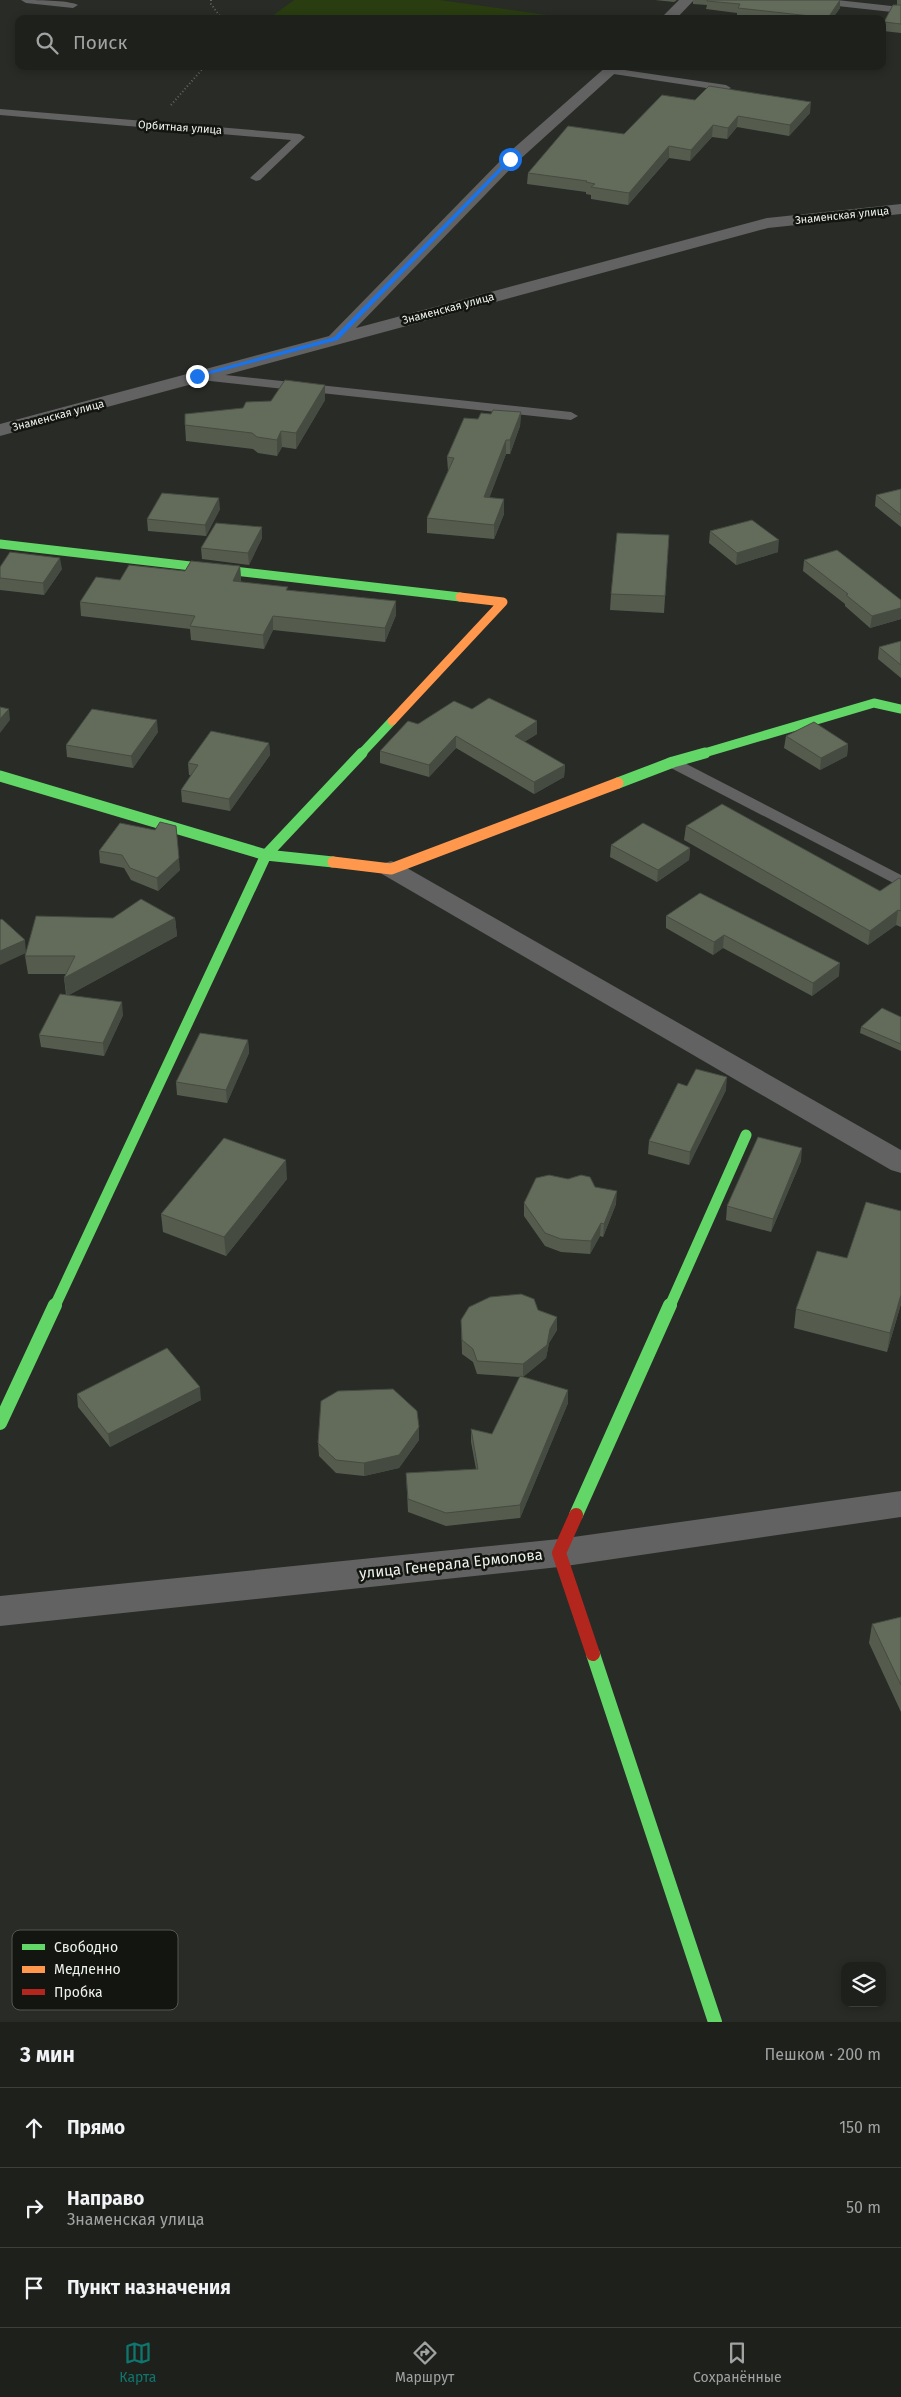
<!DOCTYPE html>
<html lang="ru">
<meta charset="utf-8">
<style>
body{margin:0;font-family:"Fira Sans",sans-serif;background:#262825;color:#f1f3f6}
.controls{position:absolute;right:15px;bottom:15px;display:grid;overflow:hidden;border-radius:10px;box-shadow:0 2px 8px #0003}
.controls button{width:45px;height:45px;display:grid;place-items:center;padding:0;border:0;border-bottom:1px solid #3c3e3b;background:#1e201c;color:#f1f3f6;font:25px sans-serif}
.stop{position:absolute;width:15px;height:15px;margin:-11px;border:4px solid #1a73e8;border-radius:50%;background:#fff}
.stop.end{background:#1a73e8;border-color:#fff;box-shadow:0 1px 5px #0008}
.list{margin:0;padding:0;list-style:none}
h2{display:flex;justify-content:space-between;align-items:center;height:65px;margin:0;padding:0 20px;font-size:21px}
h2 small{font-size:16px;font-weight:400;color:#a1a3a3}
.list li{display:grid;grid-template-columns:32px 1fr auto;gap:15px;align-items:center;box-sizing:border-box;height:80px;padding:0 20px;border-top:1px solid #3c3e3b}
.list b{display:block;font-size:19px;white-space:nowrap}
.list p{margin:0;font-size:16px;white-space:nowrap;color:#a1a3a3}
.list em{font-size:16px;font-style:normal;color:#a1a3a3}
.icon{flex:none;width:28px;height:28px;fill:none;stroke:currentColor;stroke-width:2;stroke-linecap:round;stroke-linejoin:round}
.map{position:relative;flex:none;width:901px;height:2022px;overflow:hidden}
.search{position:absolute;background:#1e201c;box-shadow:0 2px 8px #0003;left:15px;right:15px;top:15px;height:55px;display:flex;align-items:center;gap:12px;box-sizing:border-box;padding:0 18px;border-radius:10px;color:#a1a3a3;font-size:19px}
.sheet{height:305px;background:#1e201c}
nav{display:flex;justify-content:space-around;align-items:center;box-sizing:border-box;height:70px;border-top:1px solid #3c3e3b;background:#1e201c;font-size:14px;color:#a1a3a3}
nav a{display:grid;justify-items:center;gap:2px}
nav .on{color:#0f766e}
.map>svg:first-child{display:block}
</style>
<div class="map">
<svg width="901" height="2022" viewBox="0 0 901 2022">
<rect width="100%" height="100%" fill="#282b26"/>
<path fill="#293d10" d="M 294,0 L 440,0 L 576,19 L 280,19 L 272,16 Z"/>
<g fill="none" stroke-linecap="round" stroke-linejoin="round">
<path stroke="#646662" stroke-width="2" stroke-dasharray="1 2.5" stroke-linecap="butt" d="M 211,0 L 211,4 L 222,19
M 171,105 L 205,66"/>
<path fill="#616261" fill-rule="evenodd" d="M 21,0 C 35,0 68,0 78,5 L 73,8 L 26,3 Z
M 805,0 L 837,0 L 901,7 L 901,13 L 810,3 Z
M 611,68 L 726,85 L 731,88 L 726,91 L 607,73 L 607,69 Z
M 0,109 L 300,134 L 305,137 L 260,180 L 256,181 L 250,178 L 252,176 L 291,140 L 0,115 Z
M 197,372 L 571,412 L 578,416 L 571,420 L 192,379 L 190,376 L 192,373 Z
M 673,757 L 901,875 L 901,887 L 667,766 L 665,762 L 667,758 Z"/>
<path fill="#616261" fill-rule="evenodd" d="M 679,0 L 694,0 L 676,19 L 660,19 Z
M 607,66 L 623,66 L 517,162 L 356,328 L 767,218 L 901,204 L 901,214 L 768,228 L 0,436 L 0,424 L 329,336 L 505,156 Z
M 391,861 L 400,864 L 901,1150 L 901,1173 L 891,1170 L 382,874 L 378,869 L 382,864 Z
M 901,1491 L 901,1517 L 559,1567 L 0,1626 L 0,1596 L 559,1539 Z"/>
<path stroke="#63d668" stroke-width="9" d="M 0,544 L 460,597
M 361,754 L 392,721
M 701,754 L 874,703 L 901,709"/>
<path stroke="#63d668" stroke-width="11" d="M 0,776 L 266,855 L 362,753
M 618,783 L 673,762 L 705,753
M 55,1306 L 266,855 L 333,862
M 670,1306 L 746,1135"/>
<path stroke="#63d668" stroke-width="14" d="M 0,1423 L 55,1305
M 576,1515 L 670,1305
M 593,1654 L 715,2022"/>
<path stroke="#ff974d" stroke-width="9" d="M 392,721 L 503,602 L 460,597"/>
<path stroke="#ff974d" stroke-width="11" d="M 333,862 L 391,869 L 618,783"/>
<path stroke="#b3261e" stroke-width="14" d="M 576,1515 L 559,1553 L 593,1654"/>
</g>
<path fill="#555c4e" d="M 655,0 L 677,0 L 674,2 Z
M 693,0 L 840,0 L 840,8 L 832,19 L 759,19 L 737,16 L 737,13 L 706,9 L 707,5 L 693,4 Z
M 897,0 L 901,0 L 901,33 L 883,31 L 884,22 L 900,5 L 897,5 Z
M 695,100 L 810,113 L 789,136 L 737,127 L 727,139 L 712,137 L 690,161 L 669,158 L 628,205 L 591,199 L 591,195 L 586,194 L 586,192 L 527,184 L 528,173 L 624,134 Z
M 325,385 L 325,400 L 296,449 L 282,447 L 277,456 L 258,453 L 253,449 L 186,441 L 185,425 L 243,408 L 271,401 Z
M 521,412 L 520,426 L 510,454 L 506,454 L 489,498 L 504,514 L 494,539 L 427,533 L 427,518 L 448,471 L 447,457 L 478,419 L 491,414 Z
M 901,489 L 901,527 L 875,506 L 876,495 Z
M 220,509 L 206,536 L 148,531 L 147,519 Z
M 262,527 L 262,538 L 249,565 L 202,559 L 201,548 Z
M 710,531 L 778,552 L 736,565 L 709,543 Z
M 669,535 L 664,613 L 610,610 L 611,594 Z
M 804,560 L 901,600 L 901,619 L 870,628 L 845,606 L 845,604 L 803,571 Z
M 240,566 L 241,580 L 240,582 L 288,590 L 396,601 L 396,615 L 385,642 L 273,630 L 264,649 L 191,640 L 190,629 L 81,616 L 80,602 L 120,580 L 185,571 Z
M 0,567 L 62,569 L 44,595 L 0,590 Z
M 901,641 L 901,678 L 878,659 L 879,647 Z
M 472,709 L 537,721 L 537,734 L 524,742 L 565,765 L 564,777 L 534,794 L 456,748 L 429,777 L 380,763 L 380,751 L 418,724 Z
M 158,732 L 133,768 L 67,757 L 66,745 Z
M 786,736 L 848,744 L 847,756 L 820,770 L 784,748 Z
M 269,743 L 270,755 L 230,811 L 182,802 L 181,790 L 191,775 L 189,775 L 188,763 Z
M 120,823 L 180,870 L 158,891 L 131,880 L 124,868 L 100,863 L 99,851 Z
M 686,826 L 880,891 L 901,879 L 901,927 L 896,925 L 868,945 L 684,840 Z
M 611,845 L 690,848 L 689,860 L 657,882 L 610,857 Z
M 700,893 L 839,976 L 812,996 L 723,948 L 713,955 L 666,928 L 666,916 Z
M 175,918 L 177,936 L 69,995 L 123,1015 L 104,1056 L 41,1047 L 39,1035 L 66,995 L 64,978 L 66,974 L 28,974 L 25,956 L 26,952 Z
M 901,1017 L 901,1051 L 860,1033 L 861,1027 Z
M 248,1040 L 249,1053 L 227,1103 L 177,1095 L 176,1082 Z
M 687,1086 L 726,1090 L 689,1165 L 648,1154 L 649,1141 Z
M 801,1161 L 771,1232 L 726,1220 L 727,1206 Z
M 287,1179 L 226,1256 L 163,1232 L 161,1214 Z
M 595,1187 L 616,1204 L 603,1237 L 600,1236 L 590,1254 L 561,1252 L 545,1246 L 524,1216 L 524,1203 Z
M 901,1304 L 887,1352 L 794,1328 L 796,1309 Z
M 538,1310 L 557,1317 L 557,1330 L 549,1343 L 546,1358 L 523,1377 L 568,1403 L 520,1518 L 446,1526 L 408,1512 L 406,1473 L 476,1469 L 471,1442 L 471,1429 L 492,1434 L 520,1377 L 477,1374 L 473,1362 L 462,1354 L 461,1320 Z
M 77,1394 L 201,1400 L 110,1447 L 78,1407 Z
M 419,1440 L 399,1468 L 364,1476 L 336,1473 L 319,1456 L 318,1443 Z
M 901,1617 L 901,1712 L 869,1643 L 872,1624 Z"/>
<path fill="#454b40" d="M 840,0 L 840,8 L 832,19 L 828,19 Z
M 811,102 L 810,113 L 789,136 L 790,125 Z
M 738,116 L 737,127 L 727,139 L 728,128 Z
M 713,125 L 712,137 L 690,161 L 691,150 Z
M 669,146 L 669,158 L 628,205 L 629,193 Z
M 325,385 L 325,400 L 296,449 L 296,433 Z
M 521,412 L 520,426 L 510,454 L 510,440 Z
M 281,431 L 282,447 L 277,456 L 277,440 Z
M 506,440 L 506,454 L 484,512 L 484,497 Z
M 219,498 L 220,509 L 206,536 L 205,525 Z
M 504,499 L 504,514 L 494,539 L 494,525 Z
M 262,527 L 262,538 L 249,565 L 248,553 Z
M 779,540 L 778,552 L 736,565 L 737,553 Z
M 60,558 L 62,569 L 44,595 L 43,583 Z
M 240,566 L 241,580 L 234,595 L 233,581 Z
M 396,601 L 396,615 L 385,642 L 385,628 Z
M 901,608 L 901,619 L 870,628 L 872,616 Z
M 273,616 L 273,630 L 264,649 L 263,635 Z
M 9,709 L 10,720 L 0,733 L 0,719 Z
M 157,720 L 158,732 L 133,768 L 131,756 Z
M 537,721 L 537,734 L 514,748 L 515,736 Z
M 456,736 L 456,748 L 429,777 L 429,765 Z
M 269,743 L 270,755 L 230,811 L 229,799 Z
M 848,744 L 847,756 L 820,770 L 821,758 Z
M 565,765 L 564,777 L 534,794 L 534,782 Z
M 690,848 L 689,860 L 657,882 L 658,870 Z
M 179,858 L 180,870 L 158,891 L 157,878 Z
M 898,910 L 896,925 L 868,945 L 870,931 Z
M 175,918 L 177,936 L 67,996 L 64,978 Z
M 724,935 L 723,948 L 713,955 L 714,942 Z
M 25,940 L 26,953 L 0,965 L 0,951 Z
M 840,963 L 839,976 L 812,996 L 813,983 Z
M 122,1002 L 123,1015 L 104,1056 L 103,1043 Z
M 248,1040 L 249,1053 L 227,1103 L 226,1090 Z
M 727,1077 L 726,1090 L 689,1165 L 690,1152 Z
M 802,1148 L 801,1161 L 771,1232 L 773,1219 Z
M 286,1160 L 287,1179 L 226,1256 L 224,1237 Z
M 617,1191 L 616,1204 L 603,1237 L 604,1224 Z
M 601,1223 L 600,1236 L 590,1254 L 591,1241 Z
M 901,1295 L 901,1304 L 887,1352 L 890,1333 Z
M 557,1317 L 557,1330 L 549,1343 L 546,1358 L 523,1377 L 523,1364 L 550,1329 Z
M 200,1387 L 201,1400 L 110,1447 L 108,1434 Z
M 568,1390 L 568,1403 L 520,1518 L 520,1505 Z
M 419,1427 L 419,1440 L 399,1468 L 364,1476 L 364,1463 Z"/>
<path fill="#636b5b" stroke="#454b40" d="M 707,0 L 840,0 L 828,18 L 738,8 L 740,4 L 707,1 Z
M 893,5 L 901,5 L 901,24 L 884,22 Z
M 709,86 L 811,102 L 790,125 L 738,116 L 728,128 L 713,125 L 691,150 L 669,146 L 629,193 L 591,187 L 595,184 L 586,182 L 587,181 L 528,173 L 568,126 L 624,134 L 662,95 L 695,100 Z
M 285,380 L 325,385 L 296,433 L 281,431 L 277,440 L 257,437 L 252,433 L 185,425 L 185,414 L 243,408 L 246,402 L 271,401 Z
M 493,410 L 521,412 L 510,440 L 506,440 L 484,497 L 504,499 L 494,525 L 427,518 L 454,458 L 447,457 L 464,418 L 478,419 L 481,413 L 491,414 Z
M 901,489 L 901,515 L 876,495 Z
M 162,493 L 219,498 L 205,525 L 147,519 Z
M 752,520 L 779,540 L 737,553 L 710,531 Z
M 216,523 L 262,527 L 248,553 L 201,548 Z
M 617,533 L 669,535 L 665,596 L 611,594 Z
M 837,550 L 901,600 L 901,608 L 872,616 L 846,595 L 848,594 L 804,560 Z
M 10,552 L 60,558 L 43,583 L 0,578 L 0,567 Z
M 191,561 L 240,566 L 233,581 L 288,587 L 286,590 L 396,601 L 385,628 L 273,616 L 263,635 L 190,626 L 195,616 L 80,602 L 96,577 L 120,580 L 129,565 L 185,571 Z
M 901,641 L 901,665 L 879,647 Z
M 489,698 L 537,721 L 515,736 L 565,765 L 534,782 L 456,736 L 429,765 L 380,751 L 408,721 L 418,724 L 454,701 L 472,709 Z
M 0,707 L 9,709 L 0,719 Z
M 92,709 L 157,720 L 131,756 L 66,745 Z
M 814,722 L 848,744 L 821,758 L 786,736 Z
M 211,731 L 269,743 L 229,799 L 181,790 L 198,765 L 188,763 Z
M 722,804 L 880,891 L 899,878 L 901,879 L 901,911 L 898,910 L 870,931 L 686,826 Z
M 160,822 L 176,826 L 179,858 L 157,878 L 130,868 L 122,855 L 99,851 L 120,823 L 155,830 Z
M 643,823 L 690,848 L 658,870 L 611,845 Z
M 700,893 L 840,963 L 813,983 L 724,935 L 714,942 L 666,916 Z
M 141,899 L 175,918 L 64,978 L 75,956 L 25,956 L 36,916 L 113,918 Z
M 2,919 L 25,940 L 0,951 L 0,920 Z
M 60,994 L 122,1002 L 103,1043 L 39,1035 Z
M 882,1008 L 901,1017 L 901,1044 L 861,1027 Z
M 200,1033 L 248,1040 L 226,1090 L 176,1082 Z
M 696,1069 L 727,1077 L 690,1152 L 649,1141 L 678,1083 L 687,1086 Z
M 758,1137 L 802,1148 L 773,1219 L 727,1206 Z
M 224,1138 L 286,1160 L 224,1237 L 161,1214 Z
M 549,1175 L 568,1179 L 581,1175 L 590,1177 L 595,1187 L 617,1191 L 604,1224 L 601,1223 L 591,1241 L 561,1239 L 545,1233 L 524,1203 L 536,1178 Z
M 866,1202 L 901,1211 L 901,1295 L 890,1333 L 796,1309 L 817,1251 L 847,1258 Z
M 521,1294 L 534,1299 L 538,1310 L 557,1317 L 550,1329 L 547,1345 L 523,1364 L 477,1361 L 473,1349 L 462,1340 L 461,1320 L 469,1307 L 490,1297 Z
M 167,1348 L 200,1387 L 108,1434 L 77,1394 Z
M 520,1376 L 568,1390 L 520,1505 L 446,1513 L 408,1499 L 406,1473 L 478,1469 L 471,1429 L 492,1434 Z
M 393,1389 L 417,1411 L 419,1427 L 399,1455 L 364,1463 L 336,1460 L 318,1443 L 321,1401 L 338,1391 Z
M 901,1617 L 901,1685 L 872,1624 Z"/>
<path fill="#1a73e8" d="M 509,158 L 513,159 L 338,340 L 195,378 L 195,375 L 334,337 Z"/>
<g text-anchor="middle" stroke-width="5" stroke-linejoin="round" paint-order="stroke">
<g font-size="11" fill="#eef2ec" stroke="#121510">
<text transform="translate(180 127) rotate(4)" y="4">Орбитная улица</text>
<text transform="translate(842 215) rotate(-6)" y="4">Знаменская улица</text>
<text transform="translate(448 308) rotate(-15)" y="4">Знаменская улица</text>
<text transform="translate(58 415) rotate(-15)" y="4">Знаменская улица</text>
</g>
<g font-size="15" fill="#eef2ec" stroke="#121510">
<text transform="translate(451 1564) rotate(-6)" y="5">улица Генерала Ермолова</text>
</g>
</g>
<rect x="12" y="1930" width="166" height="80" rx="8" fill="#121510" stroke="#545752" stroke-width="1"/>
<rect x="22" y="1944" width="23" height="6" fill="#63d668"/>
<rect x="22" y="1966" width="23" height="7" fill="#ff974d"/>
<rect x="22" y="1989" width="23" height="6" fill="#b3261e"/>
<g font-size="14" fill="#eef2ec">
<text x="54" y="1952">Свободно</text>
<text x="54" y="1974">Медленно</text>
<text x="54" y="1997">Пробка</text>
</g>
</svg>
<div class="controls">
<button><svg class="icon" aria-label="layers" viewBox="0 0 24 24"><path d="M12 4l9 5-9 5-9-5zM3 14l9 5 9-5"/></svg></button>
</div>
<div class="stop" style="left:510px;top:159px"></div>
<div class="stop end" style="left:197px;top:376px"></div>
<div class="search"><svg class="icon" aria-label="search" viewBox="0 0 24 24"><circle cx="10" cy="10" r="6"/><path d="M15 15l6 6"/></svg>Поиск</div>
</div>
<section class="sheet">
<h2>3 мин<small>Пешком · 200 m</small></h2>
<ul class="list">
<li><svg class="icon" aria-label="ahead" viewBox="0 0 24 24"><path d="M12 20V5M6 11l6-6 6 6"/></svg><div><b>Прямо</b></div><em>150 m</em></li>
<li><svg class="icon" aria-label="right" viewBox="0 0 24 24"><path d="M7 20v-9h11M14 6l5 5-5 5"/></svg><div><b>Направо</b><p>Знаменская улица</p></div><em>50 m</em></li>
<li><svg class="icon" aria-label="arrive" viewBox="0 0 24 24"><path d="M6 21V4h12l-3 4 3 4H6"/></svg><div><b>Пункт назначения</b></div></li>
</ul>
</section>
<nav>
<a class="on"><svg class="icon" aria-label="map" viewBox="0 0 24 24"><path d="M3 6l6-2 6 2 6-2v14l-6 2-6-2-6 2zM9 4v14M15 6v14"/></svg>Карта</a>
<a><svg class="icon" aria-label="directions" viewBox="0 0 24 24"><path d="M12 3l9 9-9 9-9-9zM9 14v-3h6M13 9l2 2-2 2"/></svg>Маршрут</a>
<a><svg class="icon" aria-label="saved" viewBox="0 0 24 24"><path d="M7 4h10v16l-5-4-5 4z"/></svg>Сохранённые</a>
</nav>
